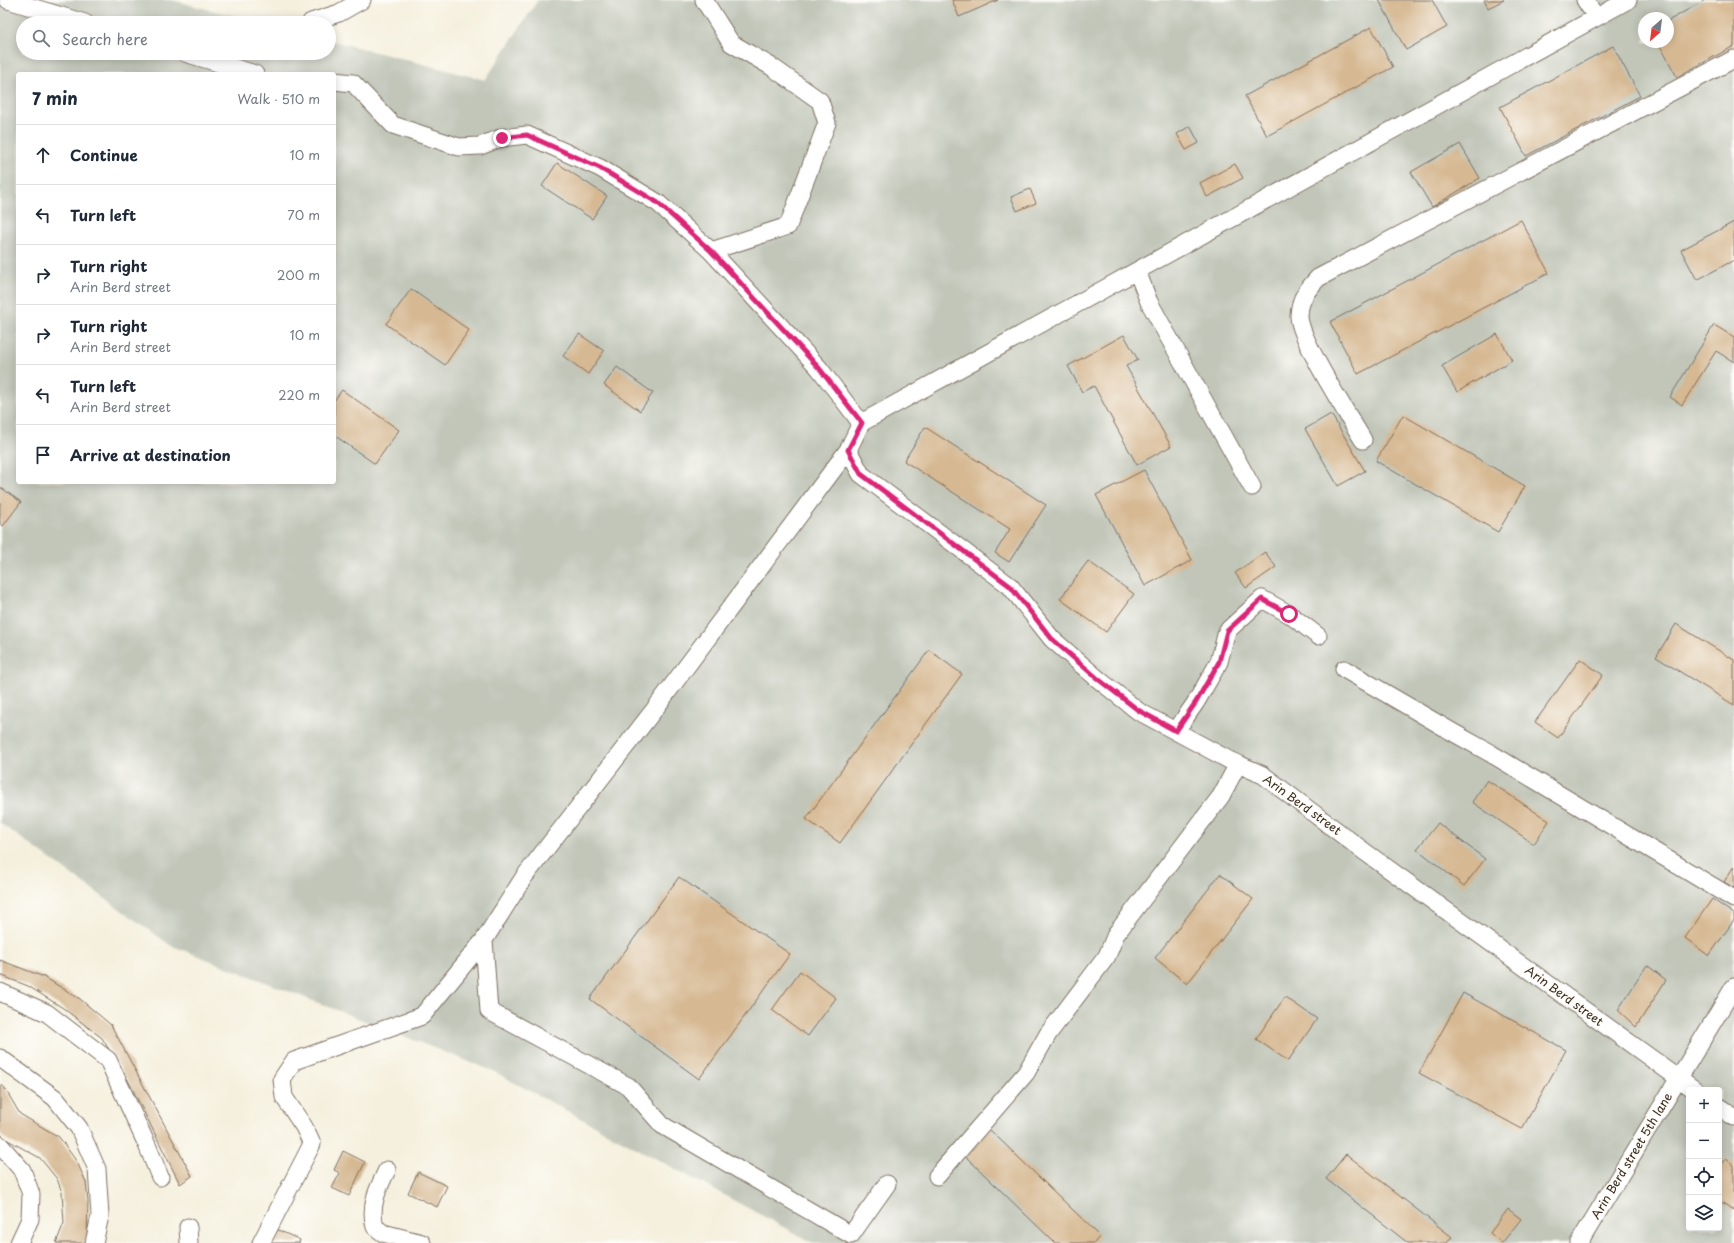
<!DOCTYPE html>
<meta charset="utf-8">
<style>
body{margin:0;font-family:"Playpen Sans",sans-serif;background:#f2f2f3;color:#1f2937}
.controls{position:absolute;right:12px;bottom:12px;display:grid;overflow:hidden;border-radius:4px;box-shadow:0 2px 10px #0003}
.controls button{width:36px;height:36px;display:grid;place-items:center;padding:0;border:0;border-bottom:1px solid #e0e1e3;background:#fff;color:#1f2937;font:20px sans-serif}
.compass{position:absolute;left:1638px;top:12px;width:36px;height:36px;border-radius:50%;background:#fff;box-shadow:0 2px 10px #0003;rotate:208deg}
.stop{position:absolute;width:12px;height:12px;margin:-9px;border:3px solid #db2777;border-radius:50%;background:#fff}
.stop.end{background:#db2777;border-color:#fff;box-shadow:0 1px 4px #0008}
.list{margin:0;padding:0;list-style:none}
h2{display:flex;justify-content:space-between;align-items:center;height:52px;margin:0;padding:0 16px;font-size:17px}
h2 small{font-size:13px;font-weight:400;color:#747a83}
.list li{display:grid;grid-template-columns:26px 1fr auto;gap:12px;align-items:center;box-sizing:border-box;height:60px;padding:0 16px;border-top:1px solid #e0e1e3}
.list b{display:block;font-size:15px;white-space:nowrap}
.list p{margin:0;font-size:13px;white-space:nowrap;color:#747a83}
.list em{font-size:13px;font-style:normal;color:#747a83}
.icon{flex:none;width:22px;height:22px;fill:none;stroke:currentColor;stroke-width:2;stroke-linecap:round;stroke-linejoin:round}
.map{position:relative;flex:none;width:1734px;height:1243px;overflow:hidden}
.search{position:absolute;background:#fff;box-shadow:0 2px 10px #0003;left:16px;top:16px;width:320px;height:44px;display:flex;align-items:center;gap:10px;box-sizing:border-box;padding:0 14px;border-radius:22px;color:#747a83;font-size:15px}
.panel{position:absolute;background:#fff;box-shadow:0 2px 10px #0003;left:16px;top:72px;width:320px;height:412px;border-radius:4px}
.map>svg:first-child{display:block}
</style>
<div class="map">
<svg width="1734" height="1243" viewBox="0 0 1734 1243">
<rect width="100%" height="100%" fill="#fdfcf7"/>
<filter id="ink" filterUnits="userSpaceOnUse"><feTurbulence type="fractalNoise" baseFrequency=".025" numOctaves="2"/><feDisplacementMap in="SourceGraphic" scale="8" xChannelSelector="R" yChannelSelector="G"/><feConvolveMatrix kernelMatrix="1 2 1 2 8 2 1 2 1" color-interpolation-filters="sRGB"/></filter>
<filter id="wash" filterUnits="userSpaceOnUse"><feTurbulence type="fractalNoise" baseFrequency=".012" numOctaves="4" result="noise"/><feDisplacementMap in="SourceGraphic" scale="16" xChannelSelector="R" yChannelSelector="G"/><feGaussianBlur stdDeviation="0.9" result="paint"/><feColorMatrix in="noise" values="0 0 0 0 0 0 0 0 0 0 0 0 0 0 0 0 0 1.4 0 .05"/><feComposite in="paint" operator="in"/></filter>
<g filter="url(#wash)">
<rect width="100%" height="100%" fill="#f5f0de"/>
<path fill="#c2c6b9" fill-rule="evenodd" d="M 0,0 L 171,0 L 262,23 L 23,23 L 23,53 L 329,53 L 329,40 L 485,80 L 538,0 L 1734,0 L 1734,1243 L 813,1243 L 493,1071 L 170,945 L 0,823 ZM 1644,18 L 1668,18 L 1668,42 L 1644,42 ZM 18,74 L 334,74 L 334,482 L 18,482 ZM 1689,1090 L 1719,1090 L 1719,1228 L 1689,1228 Z"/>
<g id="blocks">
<path fill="#d6b892" d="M 952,0 L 998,0 L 959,17 Z
M 1379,0 L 1432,0 L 1447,27 L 1406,50 Z
M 1484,0 L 1504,0 L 1488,8 Z
M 1705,0 L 1734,0 L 1734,46 L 1677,77 L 1658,42 L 1668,42 L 1668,21 Z
M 1371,27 L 1393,67 L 1267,136 L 1245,96 Z
M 1613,46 L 1640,96 L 1526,156 L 1500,107 Z
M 1190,126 L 1199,143 L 1186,150 L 1177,134 Z
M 1460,144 L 1480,178 L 1432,207 L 1411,172 Z
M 557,163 L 607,196 L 592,219 L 542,186 Z
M 1235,164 L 1243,178 L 1207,197 L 1200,183 Z
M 1030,189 L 1036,203 L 1017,211 L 1011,197 Z
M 1521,220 L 1549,273 L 1358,374 L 1330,322 Z
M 1734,222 L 1734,260 L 1697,280 L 1681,250 Z
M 411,289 L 469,330 L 445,365 L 386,324 Z
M 1714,325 L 1734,337 L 1734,362 L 1716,351 L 1682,405 L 1670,397 Z
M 579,334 L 604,351 L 588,374 L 563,356 Z
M 1497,334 L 1512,360 L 1457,392 L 1442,366 Z
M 1124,335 L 1138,360 L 1126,366 L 1171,446 L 1137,465 L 1094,386 L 1082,392 L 1068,366 Z
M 617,367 L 653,393 L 640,411 L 604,385 Z
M 342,390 L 399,430 L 375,464 L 334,435 L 334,401 Z
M 1331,414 L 1365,471 L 1338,486 L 1305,429 Z
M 1403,415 L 1525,486 L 1498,532 L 1376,461 Z
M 925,427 L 1046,505 L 1009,562 L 995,553 L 1010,529 L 904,461 Z
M 1144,470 L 1192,560 L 1145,586 L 1096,495 Z
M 0,487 L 21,502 L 3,526 L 0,524 Z
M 1265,552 L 1276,567 L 1246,588 L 1235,573 Z
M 1088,561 L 1134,594 L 1106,632 L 1060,599 Z
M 1676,624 L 1734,660 L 1734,705 L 1656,657 Z
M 929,650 L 962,674 L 840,843 L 806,819 Z
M 1580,659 L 1603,675 L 1558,738 L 1535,722 Z
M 1487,780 L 1549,821 L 1534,844 L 1472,802 Z
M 1438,823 L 1485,859 L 1464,886 L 1417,849 Z
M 1734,866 L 1734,888 L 1724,882 Z
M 1220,874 L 1253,899 L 1187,984 L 1155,958 Z
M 679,877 L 790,954 L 699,1079 L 590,999 Z
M 1712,899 L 1734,914 L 1734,920 L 1709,956 L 1685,938 Z
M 0,960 L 44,977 L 80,999 L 111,1025 L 192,1176 L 180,1184 L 128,1080 L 102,1038 L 63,1008 L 28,986 L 0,975 Z
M 1647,965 L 1666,980 L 1636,1027 L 1618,1010 Z
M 800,971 L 836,998 L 808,1036 L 772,1010 Z
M 1463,993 L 1566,1050 L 1522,1129 L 1419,1073 Z
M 1285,997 L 1317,1019 L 1288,1061 L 1256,1039 Z
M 0,1085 L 4,1087 L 20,1114 L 59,1137 L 77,1162 L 86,1182 L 88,1202 L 87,1238 L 84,1243 L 56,1243 L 64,1223 L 62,1192 L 57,1179 L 40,1158 L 4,1138 L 0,1133 Z
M 988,1128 L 1100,1236 L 1094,1243 L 1055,1243 L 963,1154 Z
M 343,1151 L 365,1162 L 349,1196 L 332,1188 L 340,1173 L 334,1170 Z
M 1346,1154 L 1452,1237 L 1447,1243 L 1408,1243 L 1326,1179 Z
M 1726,1159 L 1734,1165 L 1734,1211 L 1719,1200 L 1719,1168 Z
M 418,1172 L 447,1186 L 437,1207 L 408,1193 Z
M 1508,1209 L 1521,1219 L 1502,1243 L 1490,1233 Z
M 276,1229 L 300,1240 L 299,1243 L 269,1243 Z"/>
</g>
</g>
<g filter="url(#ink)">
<use href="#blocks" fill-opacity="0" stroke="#7c6f61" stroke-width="1"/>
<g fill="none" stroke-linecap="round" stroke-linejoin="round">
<defs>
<path id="minor" d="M 8,0 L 85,23
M 704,0 L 731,43 L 772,67 L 820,101 L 827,123 L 788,226 L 711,251
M 1585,0 L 1596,17
M 311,22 L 339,13 L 362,0
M 185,53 L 255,74
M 334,81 L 353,83 L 393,125 L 459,147 L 480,146 L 501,138 L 527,135 L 600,168 L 658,203 L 711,251 L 819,368 L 861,423
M 1137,271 L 1149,302 L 1252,487
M 861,423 L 848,450 L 861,474 L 1010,586 L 1052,639 L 1098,679 L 1138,711 L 1229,760 L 1263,775 L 1365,852 L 1695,1090
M 861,423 L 1628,0
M 1363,440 C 1349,416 1298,338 1299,315 C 1300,298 1307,290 1318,278 L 1734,59
M 1344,669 L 1454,733 L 1490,753 L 1734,899
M 1176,731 L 1196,702 L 1219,662 L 1227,631 L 1262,599 L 1289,614 L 1318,636
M 484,940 L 489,1011 L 628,1086 L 662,1125 L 851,1235 L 887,1184
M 0,992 L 47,1013 L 108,1060 L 147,1145 L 160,1177
M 0,1058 L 55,1098 L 79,1128 L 97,1169 L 100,1216 L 94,1243
M 1719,1107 L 1734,1117
M 0,1145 L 22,1170 L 31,1194 L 30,1219 L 19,1243
M 387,1170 C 378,1188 369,1206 375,1227 L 383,1233 L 422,1243
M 937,1176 L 1026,1073 L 1048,1034 L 1107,956 L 1116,934 L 1221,796 L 1238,764
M 188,1227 L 189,1243
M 261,1243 L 312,1144 L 304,1127 L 284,1097 L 282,1079 L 294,1061 L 422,1016 L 484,940 L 524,877 L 654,710 L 848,450
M 1579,1243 L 1734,987"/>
</defs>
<use href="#minor" stroke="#7c6f61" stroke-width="19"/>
<use href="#minor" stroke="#fff" stroke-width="17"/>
</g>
</g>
<g fill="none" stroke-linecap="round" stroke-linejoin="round" filter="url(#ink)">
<path stroke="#db2777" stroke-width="5" d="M 502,138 L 527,135 L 600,168 L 658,203 L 711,251 L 819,368 L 862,423 L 848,450 L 861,474 L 1010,586 L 1052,639 L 1098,679 L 1138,710 L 1176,731 L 1196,702 L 1219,662 L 1227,631 L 1262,599 L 1289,614"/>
</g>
<g text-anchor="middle" stroke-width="3" stroke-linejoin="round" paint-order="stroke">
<g font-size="12" fill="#3b2a1e" stroke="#fdfcf7">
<text transform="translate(1302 805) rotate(36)" y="4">Arin Berd street</text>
<text transform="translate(1564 996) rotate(36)" y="4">Arin Berd street</text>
<text transform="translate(1632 1156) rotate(-59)" y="4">Arin Berd street 5th lane</text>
</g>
</g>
</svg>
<div class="controls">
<button>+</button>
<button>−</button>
<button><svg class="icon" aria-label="locate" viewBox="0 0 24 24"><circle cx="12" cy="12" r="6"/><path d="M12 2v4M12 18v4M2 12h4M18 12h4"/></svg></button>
<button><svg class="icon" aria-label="layers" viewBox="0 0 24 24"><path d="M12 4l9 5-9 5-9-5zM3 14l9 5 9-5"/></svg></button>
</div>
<svg class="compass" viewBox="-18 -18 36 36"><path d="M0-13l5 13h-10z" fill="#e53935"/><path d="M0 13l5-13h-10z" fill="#747a83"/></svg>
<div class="stop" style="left:1289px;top:614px"></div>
<div class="stop end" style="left:502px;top:138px"></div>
<div class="search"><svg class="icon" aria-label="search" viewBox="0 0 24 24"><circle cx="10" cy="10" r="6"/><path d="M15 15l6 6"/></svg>Search here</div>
<section class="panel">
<h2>7 min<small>Walk · 510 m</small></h2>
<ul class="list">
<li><svg class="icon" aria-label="ahead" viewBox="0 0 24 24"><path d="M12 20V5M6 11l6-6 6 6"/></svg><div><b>Continue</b></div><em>10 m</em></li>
<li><svg class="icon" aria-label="left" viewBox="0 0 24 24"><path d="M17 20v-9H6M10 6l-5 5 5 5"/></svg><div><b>Turn left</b></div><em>70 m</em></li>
<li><svg class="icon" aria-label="right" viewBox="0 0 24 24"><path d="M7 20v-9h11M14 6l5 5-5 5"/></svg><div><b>Turn right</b><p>Arin Berd street</p></div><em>200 m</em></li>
<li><svg class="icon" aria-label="right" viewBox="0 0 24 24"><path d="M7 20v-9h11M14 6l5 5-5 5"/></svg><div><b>Turn right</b><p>Arin Berd street</p></div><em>10 m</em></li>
<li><svg class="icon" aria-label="left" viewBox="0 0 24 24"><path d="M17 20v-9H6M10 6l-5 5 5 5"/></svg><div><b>Turn left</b><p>Arin Berd street</p></div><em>220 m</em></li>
<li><svg class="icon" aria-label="arrive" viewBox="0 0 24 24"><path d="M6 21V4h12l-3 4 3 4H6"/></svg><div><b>Arrive at destination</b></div></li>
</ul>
</section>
</div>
